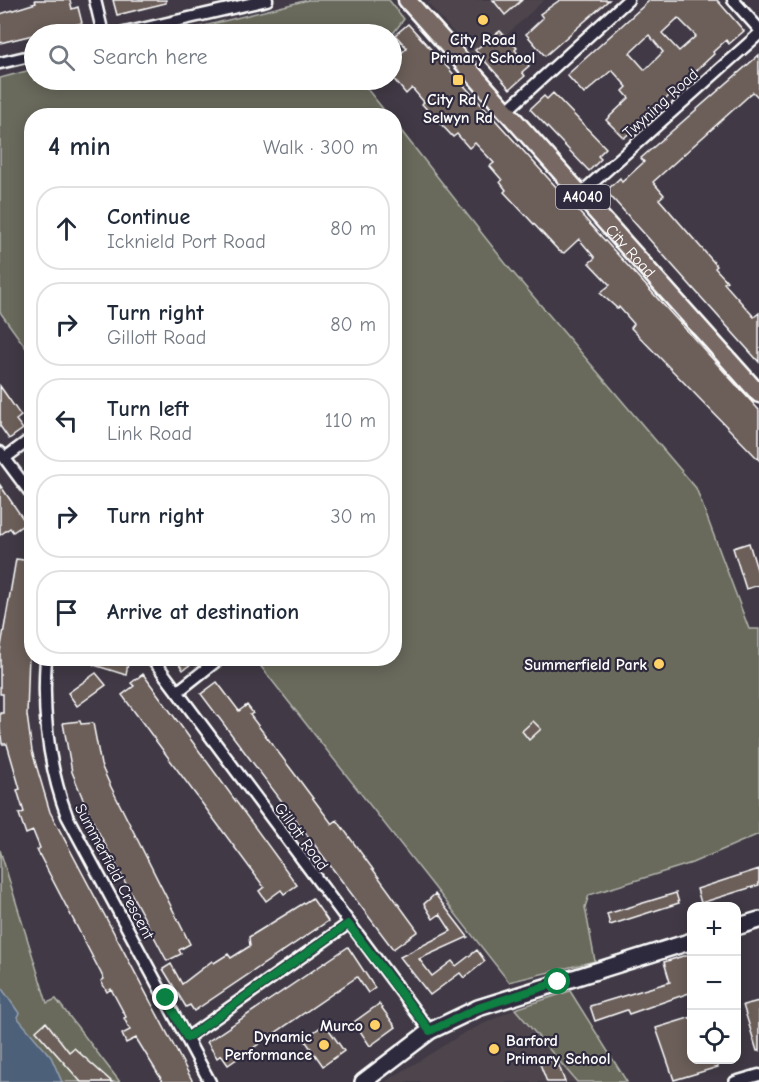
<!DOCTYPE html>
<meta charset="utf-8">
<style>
body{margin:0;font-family:"Comic Neue",sans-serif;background:#f2f2f3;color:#1f2937}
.controls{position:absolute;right:18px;bottom:18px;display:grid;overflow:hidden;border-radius:12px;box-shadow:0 3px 15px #0003}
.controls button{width:54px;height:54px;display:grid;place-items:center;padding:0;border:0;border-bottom:2px solid #e0e1e3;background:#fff;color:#1f2937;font:30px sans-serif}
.stop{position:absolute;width:18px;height:18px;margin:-14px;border:4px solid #0b8043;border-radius:50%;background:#fff}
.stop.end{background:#0b8043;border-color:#fff;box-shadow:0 2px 6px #0008}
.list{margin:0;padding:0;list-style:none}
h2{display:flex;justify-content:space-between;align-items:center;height:78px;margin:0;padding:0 24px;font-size:26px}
h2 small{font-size:20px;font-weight:400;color:#747a83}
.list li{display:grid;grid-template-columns:39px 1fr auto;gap:18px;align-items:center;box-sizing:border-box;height:84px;margin:0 12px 12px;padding:0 12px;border:2px solid #e0e1e3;border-radius:24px}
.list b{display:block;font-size:22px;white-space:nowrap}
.list p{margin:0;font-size:20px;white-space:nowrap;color:#747a83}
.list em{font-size:20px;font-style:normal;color:#747a83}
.icon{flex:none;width:33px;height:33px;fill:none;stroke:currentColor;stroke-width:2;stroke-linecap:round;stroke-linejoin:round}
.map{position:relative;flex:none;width:759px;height:1082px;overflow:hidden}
.search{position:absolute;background:#fff;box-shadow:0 3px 15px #0003;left:24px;top:24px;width:378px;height:66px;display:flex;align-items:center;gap:15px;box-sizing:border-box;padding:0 21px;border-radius:33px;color:#747a83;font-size:22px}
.panel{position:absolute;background:#fff;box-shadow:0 3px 15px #0003;left:24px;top:108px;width:378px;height:558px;border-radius:24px}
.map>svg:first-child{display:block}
</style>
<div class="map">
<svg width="759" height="1082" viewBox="0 0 759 1082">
<rect width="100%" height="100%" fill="#413a46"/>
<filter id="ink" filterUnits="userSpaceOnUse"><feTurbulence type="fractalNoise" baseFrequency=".0167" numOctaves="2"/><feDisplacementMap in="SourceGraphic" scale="12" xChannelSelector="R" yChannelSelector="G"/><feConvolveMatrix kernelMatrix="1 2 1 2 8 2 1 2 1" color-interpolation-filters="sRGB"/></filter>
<g filter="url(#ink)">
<path fill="#4e454c" d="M 431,0 L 544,0 L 478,61 L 428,3 Z
M 515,1009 L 577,1082 L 385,1082 L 464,1033 Z"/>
<path fill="#696b5c" stroke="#b4b5ae" stroke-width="1.5" d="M 308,0 L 389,0 L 404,19 L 392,35 L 172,34 Z
M 34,69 L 34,80 L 360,80 L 388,115 L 32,116 L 31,355 L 0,312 L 0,78 Z
M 395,123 L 510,269 L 696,488 L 749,629 L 759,629 L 759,834 L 692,863 L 589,895 L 585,907 L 595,961 L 509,982 L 255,659 L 394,658 Z
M 0,850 L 47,1003 L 56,999 L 120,1082 L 0,1082 Z
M 570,991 L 627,1082 L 577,1082 L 515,1009 Z"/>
<path fill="#4e6079" stroke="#95a0af" stroke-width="1.5" d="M 0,986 L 19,1013 L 17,1017 L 51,1057 L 62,1082 L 0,1082 Z"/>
<path fill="#6c5e5a" stroke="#fff" stroke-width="1.5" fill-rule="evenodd" d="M 35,0 L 70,0 L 72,9 L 78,7 L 82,23 L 0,43 L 0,14 L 36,3 Z
M 113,0 L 166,0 L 166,3 L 117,15 Z
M 493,0 L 522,0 L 505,15 Z
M 560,0 L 609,0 L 545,56 L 526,34 L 543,18 L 540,14 Z
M 650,0 L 717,0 L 744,31 L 729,44 L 726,40 L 713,52 L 714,54 L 624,138 L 606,120 L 629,98 L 623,91 L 627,87 L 612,70 L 584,94 L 567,75 ZM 678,18 L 696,36 L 679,51 L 662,33 ZM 649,35 L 663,52 L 645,70 L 630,53 Z
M 408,24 L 759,410 L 759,460 L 631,328 L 634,324 L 619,307 L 618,309 L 600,293 L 610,285 L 589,263 L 595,258 L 579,239 L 564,253 L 559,251 L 504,192 L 506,190 L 500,182 L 502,180 L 490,166 L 494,163 L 475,143 L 469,148 L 457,134 L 453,137 L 422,104 L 424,102 L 412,88 L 406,94 L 392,77 L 392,61 L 407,48 L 395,35 Z
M 500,31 L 517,48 L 515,50 L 529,66 L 522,72 L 525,76 L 510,89 L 475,50 Z
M 759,55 L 759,98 L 753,92 L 653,182 L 664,195 L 659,199 L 717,266 L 715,268 L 727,281 L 724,283 L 754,317 L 759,313 L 759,362 L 606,191 L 620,178 L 622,182 L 644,162 L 641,158 Z
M 553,93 L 606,148 L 598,156 L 601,159 L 589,171 L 530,109 L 544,96 L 547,99 Z
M 0,386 L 21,416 L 16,420 L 23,429 L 9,439 L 0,426 Z
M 0,485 L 26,523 L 13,532 L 10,528 L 0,535 Z
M 749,543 L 759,576 L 759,585 L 746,589 L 733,548 Z
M 16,559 L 32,561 L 27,715 L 32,751 L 50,812 L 193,1082 L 163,1082 L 136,1038 L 126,1043 L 122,1034 L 130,1030 L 124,1018 L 126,1017 L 111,989 L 107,992 L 101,981 L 104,979 L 37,850 L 40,848 L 33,831 L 26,834 L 19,814 L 24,812 L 17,790 L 20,789 L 7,744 L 2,744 L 0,728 L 0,713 L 3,713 L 3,694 L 0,694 L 0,652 Z
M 102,658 L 125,658 L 128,663 L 126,675 L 94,665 Z
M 175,658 L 199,658 L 183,670 Z
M 96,673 L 106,685 L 77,706 L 68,693 Z
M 143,674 L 297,885 L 284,894 L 281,890 L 266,901 L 259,891 L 264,887 L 122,695 L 134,686 L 131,683 Z
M 217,682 L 239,711 L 247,705 L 253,713 L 250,715 L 300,781 L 332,824 L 337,820 L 418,931 L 393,949 L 201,694 Z
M 80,721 L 81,724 L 93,723 L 101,765 L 110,785 L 190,944 L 179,950 L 181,954 L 167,961 L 89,814 L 72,772 L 63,723 Z
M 533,721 L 541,729 L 529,740 L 522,731 Z
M 759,869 L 759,885 L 701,903 L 697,889 Z
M 676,893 L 679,903 L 610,925 L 607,914 Z
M 435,894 L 468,937 L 419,959 L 432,976 L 452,961 L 456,966 L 477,950 L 485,961 L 464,978 L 460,973 L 430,995 L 400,957 L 451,931 L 440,914 L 433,919 L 424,904 Z
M 312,898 L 328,921 L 194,1011 L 190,1005 L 186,1007 L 163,969 L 171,964 L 182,984 L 212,961 L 214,963 L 228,954 L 231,958 L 250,946 L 249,937 Z
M 348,947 L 375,988 L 368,993 L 357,977 L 228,1065 L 221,1055 L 217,1058 L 207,1042 Z
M 683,956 L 692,956 L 692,992 L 629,1014 L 627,1010 L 595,1021 L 590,1006 L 670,982 L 664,962 Z
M 759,1001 L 759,1051 L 757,1051 L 743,1005 Z
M 379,1004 L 396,1027 L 370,1046 L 354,1022 Z
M 692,1017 L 692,1059 L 715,1059 L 718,1067 L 674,1080 L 656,1028 Z
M 46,1022 L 69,1052 L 74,1048 L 112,1082 L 81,1082 L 36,1031 Z
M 325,1024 L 344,1051 L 323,1066 L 304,1039 Z
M 556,1058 L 565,1082 L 547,1082 L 540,1064 Z"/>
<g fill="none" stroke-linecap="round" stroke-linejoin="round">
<defs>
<path id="minor" d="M 95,0 L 103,34
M 733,0 L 759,29
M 120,34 L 267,0
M 0,63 L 34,55
M 505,112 L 628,0
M 580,194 L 759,34
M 0,452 L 32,495
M 5,458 L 32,438
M 46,658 C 42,713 48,765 67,816 L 210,1082
M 152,658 L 430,1031
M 177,692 L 220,658
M 187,1038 L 348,924
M 735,1082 L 759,1075"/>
<path id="secondary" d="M 736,927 L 759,920
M 363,1082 L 430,1031 L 478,1008 L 692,941"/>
<g id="primary">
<path id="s1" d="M 407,0 L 759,394"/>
</g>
</defs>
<use href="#minor" stroke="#fff" stroke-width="15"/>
<use href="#secondary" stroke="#fff" stroke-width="20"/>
<use href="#primary" stroke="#fff" stroke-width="21"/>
<use href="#minor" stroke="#2f2a3d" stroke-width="10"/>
<use href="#secondary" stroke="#2f2a3d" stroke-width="15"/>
<use href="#primary" stroke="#776864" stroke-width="16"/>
</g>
</g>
<g fill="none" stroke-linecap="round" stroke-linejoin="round" filter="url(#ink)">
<path stroke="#0b8043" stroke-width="8" d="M 166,998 L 187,1038 L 348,924 L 430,1031 L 478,1008 L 558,982"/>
</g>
<g fill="#ffd166" stroke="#2f2a3d" stroke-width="2">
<circle cx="483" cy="20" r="6"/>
<rect x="452" y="74" width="12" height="12" rx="3"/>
<circle cx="659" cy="664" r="6"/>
<circle cx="375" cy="1025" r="6"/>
<circle cx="324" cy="1045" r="6"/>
<circle cx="494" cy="1049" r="6"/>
</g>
<g text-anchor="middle" stroke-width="4.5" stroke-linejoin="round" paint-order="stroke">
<rect fill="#2f2a3d" stroke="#c1bfc5" stroke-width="1.5" x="556" y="185" width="54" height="24" rx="4.5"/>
<g font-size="15" font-weight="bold" fill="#fff">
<text x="583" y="202">A4040</text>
</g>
<g font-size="16" font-weight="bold" fill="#fff" stroke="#2f2a3d" text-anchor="end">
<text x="483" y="45" text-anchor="middle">City Road<tspan x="483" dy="18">Primary School</tspan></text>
<text x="458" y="105" text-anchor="middle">City Rd /<tspan x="458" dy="18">Selwyn Rd</tspan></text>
<text x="647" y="670">Summerfield Park</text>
<text x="363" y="1031">Murco</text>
<text x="312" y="1042">Dynamic<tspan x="312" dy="18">Performance</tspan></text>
<text x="506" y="1046" text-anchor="start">Barford<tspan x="506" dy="18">Primary School</tspan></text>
</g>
<g font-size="16" fill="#fff" stroke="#2f2a3d">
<text transform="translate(660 103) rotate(-42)" y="6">Twyning Road</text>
<text dy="6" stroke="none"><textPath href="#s1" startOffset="336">City Road</textPath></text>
<text transform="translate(302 836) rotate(54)" y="6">Gillott Road</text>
<text transform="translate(115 871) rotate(62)" y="6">Summerfield Crescent</text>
</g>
</g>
</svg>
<div class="controls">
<button>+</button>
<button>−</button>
<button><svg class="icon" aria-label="locate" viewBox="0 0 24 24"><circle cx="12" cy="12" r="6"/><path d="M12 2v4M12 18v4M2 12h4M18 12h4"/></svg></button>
</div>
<div class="stop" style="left:558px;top:982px"></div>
<div class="stop end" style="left:166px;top:998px"></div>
<div class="search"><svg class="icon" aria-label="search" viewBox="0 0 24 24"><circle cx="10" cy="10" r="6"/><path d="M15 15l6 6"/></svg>Search here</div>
<section class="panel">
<h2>4 min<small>Walk · 300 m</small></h2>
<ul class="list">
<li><svg class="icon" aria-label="ahead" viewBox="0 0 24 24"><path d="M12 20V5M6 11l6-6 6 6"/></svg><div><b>Continue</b><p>Icknield Port Road</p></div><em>80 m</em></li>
<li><svg class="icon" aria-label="right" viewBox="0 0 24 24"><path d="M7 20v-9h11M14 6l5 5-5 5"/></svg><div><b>Turn right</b><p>Gillott Road</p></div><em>80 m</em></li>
<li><svg class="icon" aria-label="left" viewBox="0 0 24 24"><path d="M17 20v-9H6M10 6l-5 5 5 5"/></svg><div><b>Turn left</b><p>Link Road</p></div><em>110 m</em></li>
<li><svg class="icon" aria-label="right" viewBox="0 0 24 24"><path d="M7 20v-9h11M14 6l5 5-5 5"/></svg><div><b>Turn right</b></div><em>30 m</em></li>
<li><svg class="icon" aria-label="arrive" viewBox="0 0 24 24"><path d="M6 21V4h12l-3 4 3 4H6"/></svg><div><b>Arrive at destination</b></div></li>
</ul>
</section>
</div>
